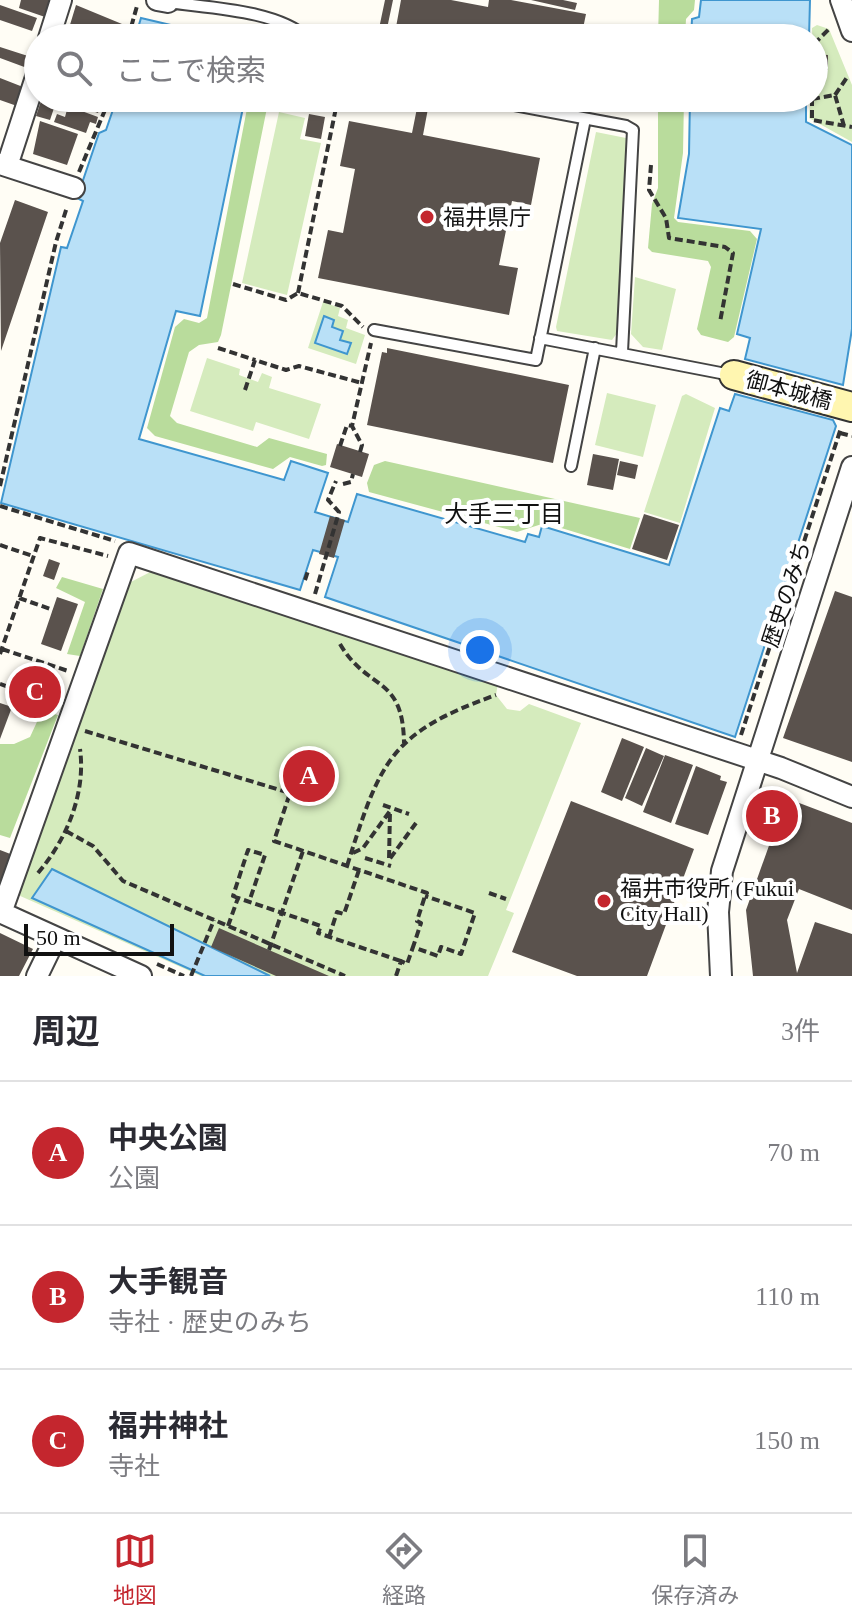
<!DOCTYPE html>
<html lang="ja">
<meta charset="utf-8">
<style>
body{margin:0;font-family:"Times New Roman","Noto Sans JP",serif;background:#f2f2f3;color:#2b2b33}
.scale{position:absolute;left:24px;bottom:20px;width:150px;box-sizing:border-box;padding-left:8px;border:4px solid #111;border-top:0;font-size:22px;line-height:28px;white-space:nowrap;color:#111;-webkit-text-stroke:6px #fff;paint-order:stroke}
.you{position:absolute;left:480px;top:650px;width:28px;height:28px;margin:-20px;border:6px solid #fff;border-radius:50%;background:#1a73e8;box-shadow:0 0 0 12px #1a73e833}
.badge{display:grid;place-items:center;width:52px;height:52px;border-radius:50%;background:#c4262e;color:#fff;font-size:26px;font-weight:700}
.pin{position:absolute;translate:-50% -50%;border:4px solid #fff;box-shadow:0 2px 8px #0006}
.list{margin:0;padding:0;list-style:none}
h2{display:flex;justify-content:space-between;align-items:center;height:104px;margin:0;padding:0 32px;font-size:34px}
h2 small{font-size:26px;font-weight:400;color:#7c7c81}
.list li{display:grid;grid-template-columns:52px 1fr auto;gap:24px;align-items:center;box-sizing:border-box;height:144px;padding:0 32px;border-top:2px solid #e1e1e2}
.list b{display:block;font-size:30px;white-space:nowrap}
.list p{margin:0;font-size:26px;white-space:nowrap;color:#7c7c81}
.list em{font-size:26px;font-style:normal;color:#7c7c81}
.icon{flex:none;width:44px;height:44px;fill:none;stroke:currentColor;stroke-width:2;stroke-linecap:round;stroke-linejoin:round}
.map{position:relative;flex:none;width:852px;height:976px;overflow:hidden}
.search{position:absolute;background:#fff;box-shadow:0 2px 6px #0004;left:24px;right:24px;top:24px;height:88px;display:flex;align-items:center;gap:20px;box-sizing:border-box;padding:0 28px;border-radius:44px;color:#7c7c81;font-size:30px}
.sheet{height:536px;background:#fff}
nav{display:flex;justify-content:space-around;align-items:center;box-sizing:border-box;height:112px;border-top:2px solid #e1e1e2;background:#fff;font-size:22px;color:#7c7c81}
nav a{display:grid;justify-items:center;gap:4px}
nav .on{color:#c4262e}
.map>svg:first-child{display:block}
</style>
<div class="map">
<svg width="852" height="976" viewBox="0 0 852 976">
<rect width="100%" height="100%" fill="#fffdf5"/>
<path fill="#d5ebbd" d="M 817,25 L 829,29 L 852,85 L 852,142 L 809,118 L 810,98 L 814,98 L 812,28 Z
M 279,112 L 305,118 L 300,139 L 321,143 L 287,295 L 242,283 Z
M 596,132 L 626,138 L 617,333 L 612,340 L 557,331 L 556,327 Z
M 635,277 L 676,289 L 662,350 L 643,347 L 631,334 Z
M 323,302 L 340,308 L 338,316 L 348,320 L 346,328 L 365,335 L 356,364 L 308,348 Z
M 207,358 L 240,369 L 239,375 L 258,382 L 262,373 L 272,377 L 269,388 L 321,404 L 309,439 L 256,422 L 253,431 L 190,411 Z
M 607,393 L 656,405 L 643,457 L 595,445 Z
M 686,394 L 715,408 L 680,523 L 644,512 L 682,396 Z
M 158,568 L 498,683 L 496,695 L 507,709 L 520,711 L 529,704 L 581,723 L 506,910 L 514,913 L 488,976 L 201,976 L 18,895 L 127,584 Z"/>
<path fill="#b9dc9c" d="M 659,0 L 695,0 L 694,10 L 686,19 L 685,38 L 658,38 Z
M 249,98 L 269,98 L 221,335 L 218,342 L 199,345 L 189,352 L 170,416 L 177,423 L 257,447 L 269,438 L 327,454 L 326,465 L 322,466 L 290,457 L 273,469 L 155,436 L 147,428 L 175,327 L 184,319 L 199,323 L 207,318 Z
M 658,98 L 684,98 L 683,153 L 674,218 L 678,222 L 750,231 L 757,239 L 734,337 L 728,342 L 701,335 L 697,329 L 711,267 L 708,261 L 652,252 L 648,248 L 652,204 L 658,188 Z
M 385,461 L 640,518 L 630,549 L 545,523 L 517,532 L 369,492 L 367,483 L 374,465 Z
M 62,577 L 103,589 L 80,656 L 67,654 L 85,602 L 56,588 Z
M 42,711 L 58,715 L 10,838 L 0,835 L 0,744 L 14,744 L 30,737 Z"/>
<path fill="#b9e0f7" stroke="#3f96cf" stroke-width="2" d="M 701,0 L 810,0 L 809,38 L 691,38 L 692,19 L 699,17 Z
M 141,18 L 226,38 L 135,38 Z
M 117,98 L 245,98 L 200,316 L 176,311 L 139,439 L 284,480 L 291,461 L 328,473 L 315,512 L 348,522 L 357,494 L 525,542 L 528,534 L 539,537 L 542,526 L 669,565 L 720,408 L 729,411 L 735,394 L 833,420 L 836,426 L 735,737 L 325,597 L 338,557 L 313,550 L 300,590 L 1,503 L 61,247 L 67,248 L 83,201 L 77,198 L 99,133 L 106,130 Z
M 690,98 L 806,98 L 806,122 L 852,145 L 852,329 L 843,385 L 745,359 L 750,338 L 737,334 L 761,229 L 678,218 L 689,154 Z
M 324,316 L 334,320 L 332,327 L 343,331 L 340,340 L 351,343 L 347,354 L 315,343 Z
M 52,869 L 270,976 L 205,976 L 32,898 Z"/>
<path fill="#5a524d" d="M 21,0 L 51,0 L 45,17 L 19,8 Z
M 385,0 L 393,0 L 385,38 L 377,38 Z
M 401,0 L 451,0 L 488,7 L 489,0 L 511,0 L 586,14 L 581,38 L 394,38 Z
M 531,0 L 563,0 L 577,3 L 575,10 Z
M 0,5 L 37,18 L 32,31 L 0,20 Z
M 76,5 L 122,24 L 118,38 L 66,38 Z
M 0,47 L 31,57 L 27,68 L 0,58 Z
M 814,54 L 828,55 L 828,70 L 814,69 Z
M 0,78 L 23,87 L 17,106 L 0,100 Z
M 42,98 L 56,102 L 50,120 L 36,116 Z
M 74,98 L 103,98 L 98,113 L 72,104 Z
M 419,98 L 430,98 L 423,135 L 540,158 L 531,205 L 512,201 L 499,265 L 518,268 L 509,315 L 318,278 L 328,230 L 343,233 L 355,169 L 340,166 L 349,121 L 412,133 Z
M 68,106 L 98,117 L 96,124 L 90,122 L 86,133 L 54,122 L 57,114 L 65,117 Z
M 309,114 L 325,117 L 321,139 L 305,136 Z
M 40,121 L 78,134 L 67,165 L 33,154 Z
M 15,200 L 48,212 L 1,351 L 0,243 Z
M 387,348 L 569,385 L 553,463 L 367,425 L 382,352 L 387,353 Z
M 337,444 L 369,454 L 362,477 L 330,467 Z
M 593,454 L 619,459 L 613,490 L 587,485 Z
M 620,461 L 638,465 L 635,479 L 617,475 Z
M 644,514 L 679,525 L 667,560 L 632,549 Z
M 330,516 L 345,520 L 334,558 L 319,554 Z
M 49,559 L 60,563 L 54,580 L 43,576 Z
M 835,591 L 852,597 L 852,762 L 783,738 Z
M 57,597 L 78,604 L 61,651 L 41,644 Z
M 46,689 L 59,693 L 53,707 L 41,703 Z
M 0,703 L 12,707 L 0,739 Z
M 622,738 L 644,747 L 622,801 L 601,792 Z
M 646,748 L 664,756 L 642,806 L 625,798 Z
M 665,755 L 693,765 L 671,823 L 643,812 Z
M 696,766 L 721,776 L 720,780 L 727,782 L 708,835 L 675,824 Z
M 786,798 L 852,823 L 852,910 L 799,889 L 787,920 L 797,973 L 815,922 L 852,934 L 852,976 L 753,976 L 746,910 Z
M 571,801 L 694,849 L 647,976 L 577,976 L 512,952 Z
M 0,850 L 13,855 L 0,887 Z
M 219,928 L 269,950 L 329,976 L 276,976 L 211,947 Z
M 0,933 L 33,949 L 19,976 L 0,976 Z"/>
<g fill="none" stroke-linecap="round" stroke-linejoin="round">
<defs>
<path id="lane" d="M 168,2 C 209,8 277,10 307,38
M 476,98 L 626,126 L 633,130 L 622,352
M 374,330 L 536,360 L 585,119
M 540,338 L 731,375
M 571,466 L 595,348"/>
<path id="street" d="M 157,0 L 168,2
M 841,0 L 852,31
M 49,38 L 61,0
M 0,164 L 74,188
M 7,166 L 38,71
M 0,912 L 141,976
M 1,913 L 129,553 L 781,768 L 852,797
M 37,976 L 55,939
M 721,976 L 718,912 L 722,871 L 852,467"/>
<path id="secondary" d="M 734,375 L 852,407"/>
</defs>
<use href="#lane" stroke="#444" stroke-width="14"/>
<use href="#street" stroke="#444" stroke-width="24"/>
<use href="#secondary" stroke="#333" stroke-width="32"/>
<path stroke="#333" stroke-width="4" stroke-dasharray="8 4" stroke-linecap="butt" d="M 128,38 L 137,6
M 814,44 L 829,29
M 835,95 L 848,76
M 812,98 L 812,120 L 852,127
M 812,99 L 835,95 L 844,126
M 651,165 L 649,190 L 666,218 L 669,238 L 725,247 L 733,253 L 720,322
M 79,172 L 110,98
M 233,284 L 286,300 L 298,293 L 342,306 L 363,327
M 298,293 L 338,98
M 218,348 L 255,360
M 245,390 L 255,360 L 286,370 L 299,366 L 362,383
M 840,433 L 852,436
M 340,446 L 347,425 L 352,426
M 360,452 L 362,445 L 352,426 L 371,343
M 343,484 L 351,482 L 353,474
M 0,486 L 56,242 L 67,207
M 0,506 L 115,541
M 0,545 L 33,556
M 305,580 L 308,571
M 315,594 L 339,512 L 328,500 L 336,481
M 19,598 L 53,610
M 340,644 C 368,692 403,674 404,743
M 2,649 L 68,671
M 0,654 L 40,538 L 108,556
M 0,684 L 35,696 L 28,717
M 85,731 L 290,793 L 274,841 L 427,893 L 425,896 L 417,921 L 421,923 L 413,947 L 438,956 L 441,947 L 461,954 L 475,913 L 425,896
M 741,735 L 841,428
M 383,805 L 409,814
M 66,831 L 93,846 L 123,881 L 345,976
M 353,853 L 363,848 L 390,811 L 389,860 L 416,823
M 365,858 L 391,866
M 347,866 C 380,762 389,733 496,695
M 38,873 C 67,839 86,793 80,749
M 489,893 L 506,899
M 238,898 L 233,896 L 248,850 L 265,855 L 249,902
M 228,926 L 238,898 L 321,926 L 318,933 L 401,961
M 329,937 L 337,912 L 344,914 L 359,870
M 269,950 L 303,851
M 157,964 L 184,976
M 191,976 L 214,920
M 396,976 L 401,961 L 407,964 L 413,947"/>
<use href="#lane" stroke="#fff" stroke-width="10"/>
<use href="#street" stroke="#fff" stroke-width="20"/>
<use href="#secondary" stroke="#fff6b0" stroke-width="28"/>
</g>
<g fill="#c4262e" stroke="#fff" stroke-width="3">
<circle cx="427" cy="217" r="8"/>
<circle cx="604" cy="901" r="8"/>
</g>
<g text-anchor="middle" stroke-width="8" stroke-linejoin="round" paint-order="stroke">
<g font-size="22" fill="#111" stroke="#fff" text-anchor="start">
<text x="443" y="225">福井県庁</text>
<text x="620" y="896">福井市役所 (Fukui<tspan x="620" dy="25">City Hall)</tspan></text>
</g>
<g font-size="22" fill="#111" stroke="#fff">
<text transform="translate(789 390) rotate(15)" y="8">御本城橋</text>
<text transform="translate(786 594) rotate(-72)" y="8">歴史のみち</text>
</g>
<g font-size="24" fill="#111" stroke="#fff">
<text x="504" y="522">大手三丁目</text>
</g>
</g>
</svg>
<div class="scale">50 m</div>
<div class="you"></div>
<div class="pin badge" style="left:309px;top:776px">A</div>
<div class="pin badge" style="left:772px;top:816px">B</div>
<div class="pin badge" style="left:35px;top:692px">C</div>
<div class="search"><svg class="icon" aria-label="search" viewBox="0 0 24 24"><circle cx="10" cy="10" r="6"/><path d="M15 15l6 6"/></svg>ここで検索</div>
</div>
<section class="sheet">
<h2>周辺<small>3件</small></h2>
<ul class="list">
<li><span class="badge">A</span><div><b>中央公園</b><p>公園</p></div><em>70 m</em></li>
<li><span class="badge">B</span><div><b>大手観音</b><p>寺社 · 歴史のみち</p></div><em>110 m</em></li>
<li><span class="badge">C</span><div><b>福井神社</b><p>寺社</p></div><em>150 m</em></li>
</ul>
</section>
<nav>
<a class="on"><svg class="icon" aria-label="map" viewBox="0 0 24 24"><path d="M3 6l6-2 6 2 6-2v14l-6 2-6-2-6 2zM9 4v14M15 6v14"/></svg>地図</a>
<a><svg class="icon" aria-label="directions" viewBox="0 0 24 24"><path d="M12 3l9 9-9 9-9-9zM9 14v-3h6M13 9l2 2-2 2"/></svg>経路</a>
<a><svg class="icon" aria-label="saved" viewBox="0 0 24 24"><path d="M7 4h10v16l-5-4-5 4z"/></svg>保存済み</a>
</nav>
